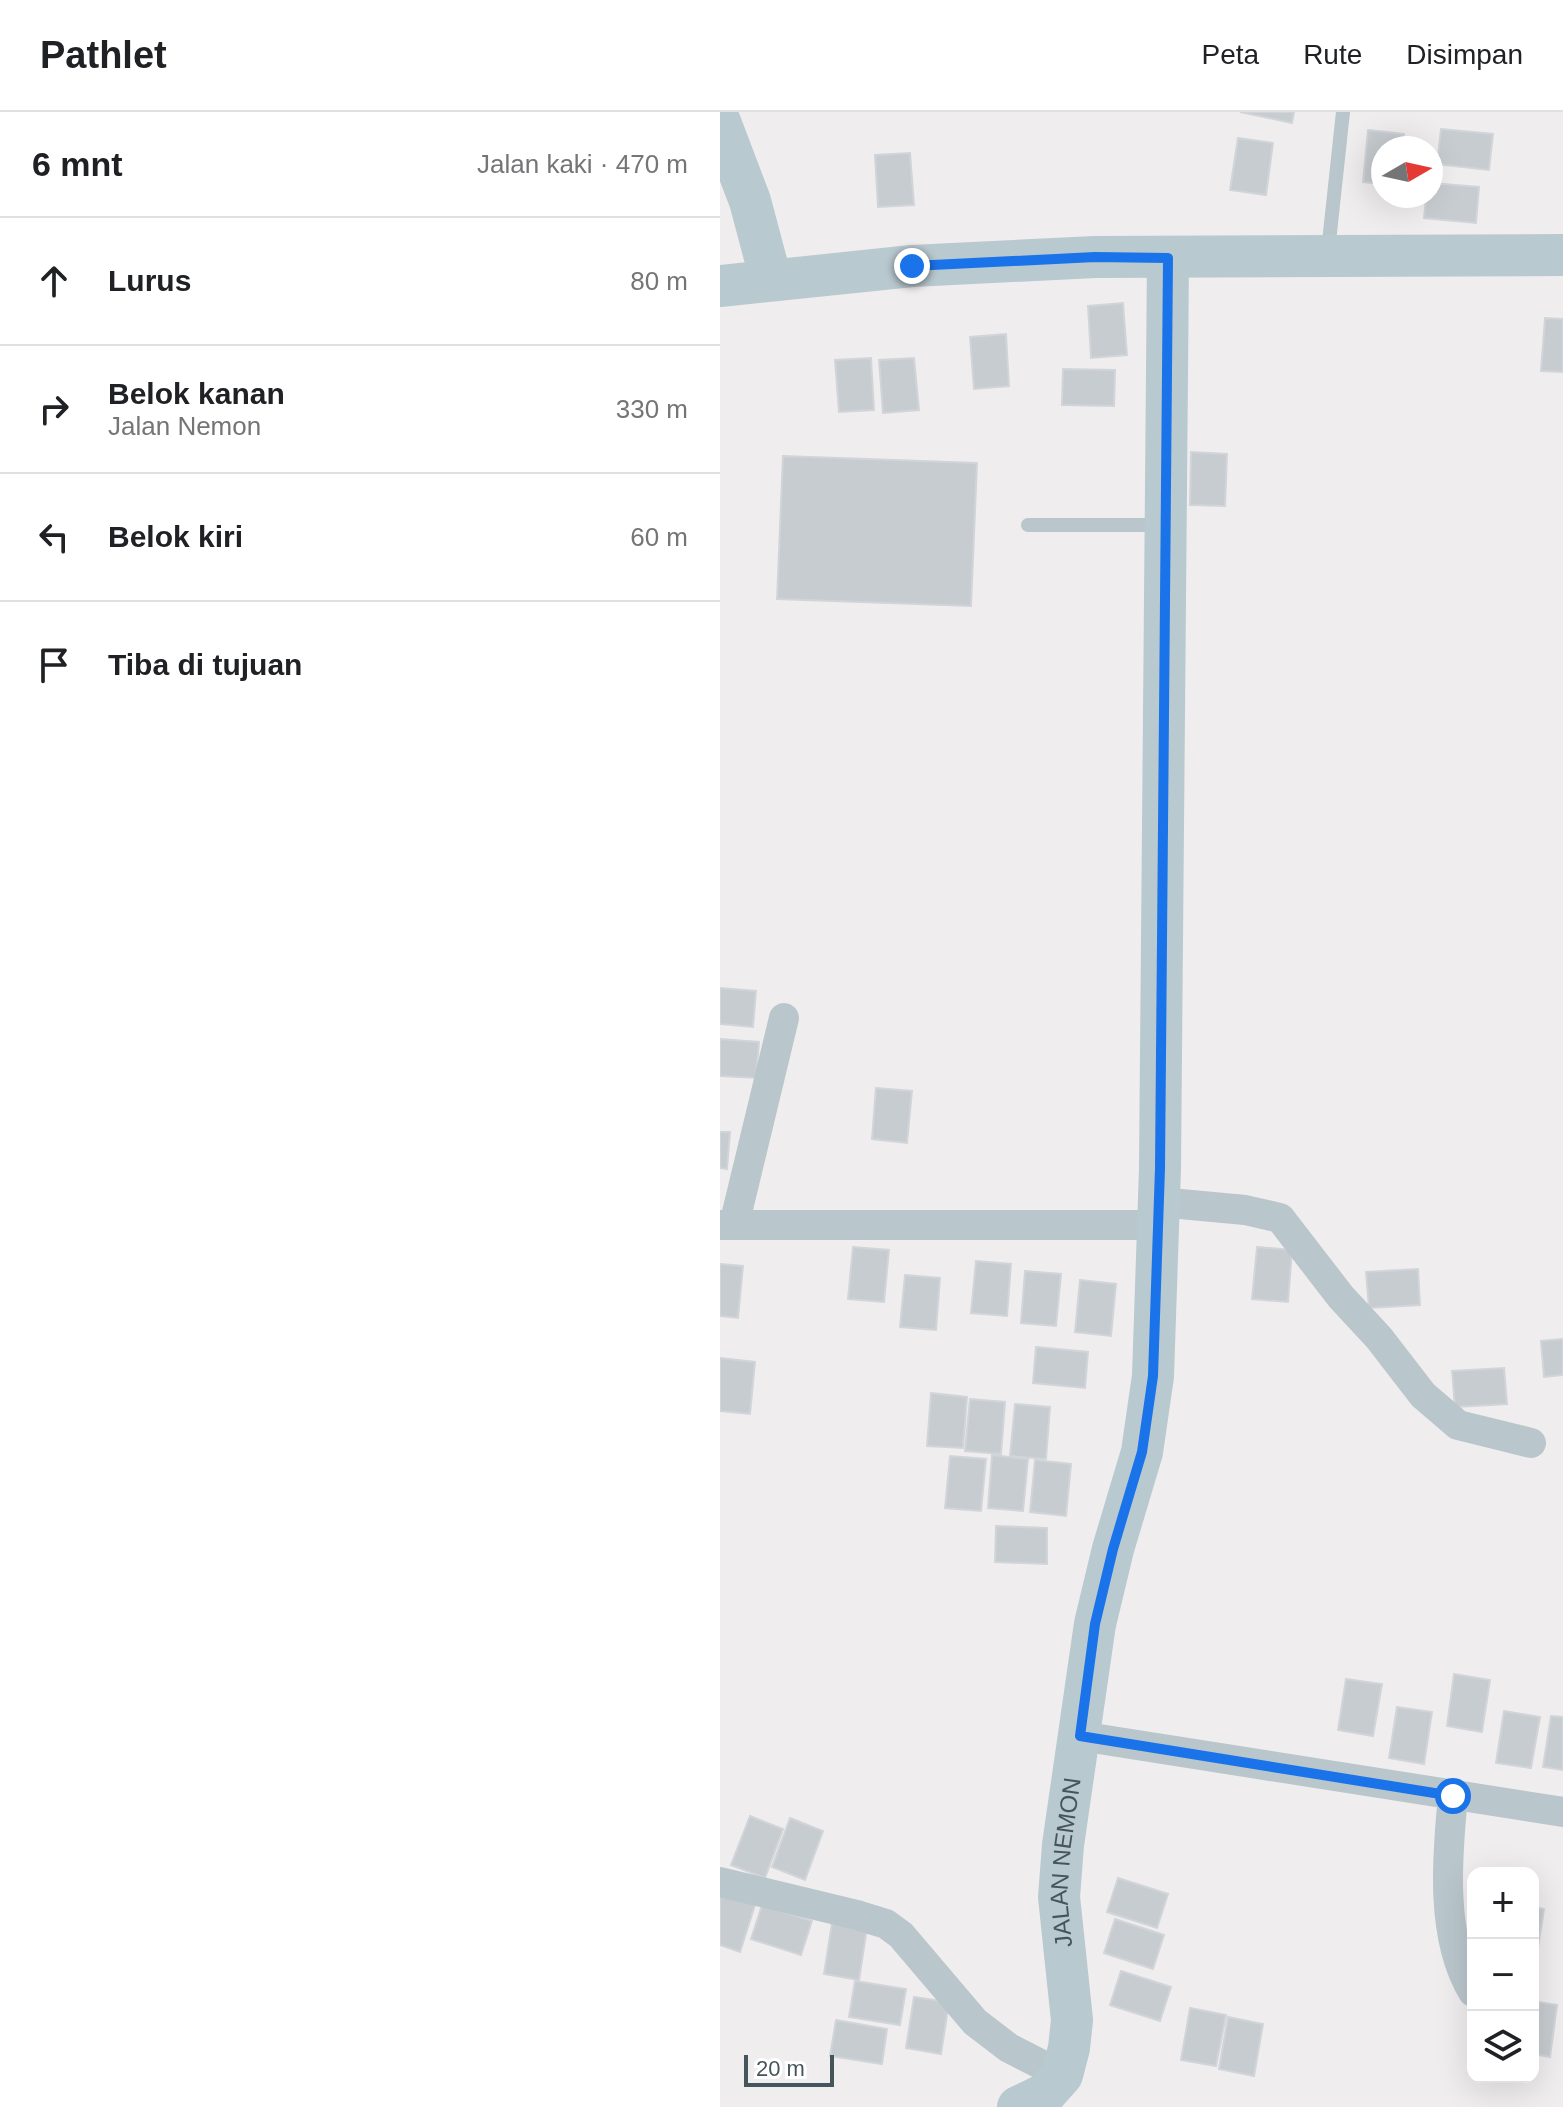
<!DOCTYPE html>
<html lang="id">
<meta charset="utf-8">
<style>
body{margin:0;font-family:Arial,sans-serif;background:#f2f2f2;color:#202124}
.controls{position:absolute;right:24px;bottom:24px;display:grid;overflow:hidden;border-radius:16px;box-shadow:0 8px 32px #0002}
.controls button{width:72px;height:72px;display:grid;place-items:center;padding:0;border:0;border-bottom:2px solid #e0e0e0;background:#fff;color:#202124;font:40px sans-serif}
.compass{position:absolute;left:651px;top:24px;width:72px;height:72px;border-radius:50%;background:#fff;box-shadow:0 8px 32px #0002;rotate:81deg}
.scale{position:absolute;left:24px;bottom:20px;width:90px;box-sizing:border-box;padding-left:8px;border:4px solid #46555b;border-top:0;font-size:22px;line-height:28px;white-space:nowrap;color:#46555b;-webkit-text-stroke:6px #fff;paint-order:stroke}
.stop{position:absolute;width:24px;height:24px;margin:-18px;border:6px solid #1a73e8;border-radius:50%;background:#fff}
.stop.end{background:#1a73e8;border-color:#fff;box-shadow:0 2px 8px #0008}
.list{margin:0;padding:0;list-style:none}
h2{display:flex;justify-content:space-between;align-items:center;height:104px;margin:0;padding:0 32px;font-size:34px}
h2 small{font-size:26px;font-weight:400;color:#757577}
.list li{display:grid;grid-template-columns:52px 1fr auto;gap:24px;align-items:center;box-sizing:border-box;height:128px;padding:0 32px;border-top:2px solid #e0e0e0}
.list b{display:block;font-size:30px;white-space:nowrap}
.list p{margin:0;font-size:26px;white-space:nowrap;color:#757577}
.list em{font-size:26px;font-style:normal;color:#757577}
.icon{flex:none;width:44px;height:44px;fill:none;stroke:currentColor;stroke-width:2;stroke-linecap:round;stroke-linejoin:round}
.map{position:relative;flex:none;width:843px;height:1995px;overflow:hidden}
header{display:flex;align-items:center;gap:48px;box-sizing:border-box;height:112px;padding:0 40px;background:#fff;border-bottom:2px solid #e0e0e0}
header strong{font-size:38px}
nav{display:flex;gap:44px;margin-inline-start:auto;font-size:28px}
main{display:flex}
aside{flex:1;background:#fff}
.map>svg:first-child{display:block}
</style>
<header>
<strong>Pathlet</strong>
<nav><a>Peta</a><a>Rute</a><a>Disimpan</a></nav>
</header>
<main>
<aside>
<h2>6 mnt<small>Jalan kaki · 470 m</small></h2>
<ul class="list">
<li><svg class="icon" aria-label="ahead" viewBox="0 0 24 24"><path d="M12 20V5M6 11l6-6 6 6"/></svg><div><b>Lurus</b></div><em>80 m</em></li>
<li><svg class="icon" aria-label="right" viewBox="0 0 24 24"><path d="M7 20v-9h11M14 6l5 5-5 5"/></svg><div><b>Belok kanan</b><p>Jalan Nemon</p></div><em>330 m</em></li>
<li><svg class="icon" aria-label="left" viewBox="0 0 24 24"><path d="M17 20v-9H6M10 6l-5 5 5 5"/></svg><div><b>Belok kiri</b></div><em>60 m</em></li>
<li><svg class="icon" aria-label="arrive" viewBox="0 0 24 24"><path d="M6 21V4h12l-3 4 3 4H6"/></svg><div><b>Tiba di tujuan</b></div></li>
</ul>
</aside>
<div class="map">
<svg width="843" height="1995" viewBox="0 0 843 1995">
<rect width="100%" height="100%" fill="#f0edee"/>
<path fill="#c7ccd0" stroke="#d1d5d9" stroke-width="2" d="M 520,0 L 574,0 L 572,11 Z
M 721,17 L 773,22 L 769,58 L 717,52 Z
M 648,18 L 684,22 L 682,36 L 663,36 L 663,72 L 643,70 Z
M 518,26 L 553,31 L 546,83 L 510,78 Z
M 190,41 L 194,93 L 158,95 L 155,43 Z
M 711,71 L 759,75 L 756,111 L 704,106 L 706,84 L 711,84 Z
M 403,191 L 407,243 L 371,246 L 368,194 Z
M 825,206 L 843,207 L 843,260 L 821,259 Z
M 286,222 L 289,274 L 254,277 L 250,225 Z
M 151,246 L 154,298 L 119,300 L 115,248 Z
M 194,246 L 199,298 L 163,301 L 159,248 Z
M 343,257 L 395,258 L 394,294 L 342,293 Z
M 471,340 L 507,342 L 505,394 L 470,393 Z
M 63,344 L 257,351 L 251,494 L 57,487 Z
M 0,876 L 36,879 L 33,915 L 0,912 Z
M 0,927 L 39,930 L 36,966 L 0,964 Z
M 156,976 L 192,979 L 187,1031 L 152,1027 Z
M 0,1020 L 10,1020 L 7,1057 L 0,1056 Z
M 133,1135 L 169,1138 L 164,1190 L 128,1187 Z
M 537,1135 L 572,1138 L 568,1190 L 532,1187 Z
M 256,1149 L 291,1152 L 287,1204 L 251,1201 Z
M 0,1152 L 23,1154 L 18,1206 L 0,1204 Z
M 698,1157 L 700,1193 L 649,1196 L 646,1160 Z
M 305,1159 L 341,1162 L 336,1214 L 301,1211 Z
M 185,1163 L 220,1166 L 216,1218 L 180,1215 Z
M 360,1168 L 396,1172 L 391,1224 L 355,1220 Z
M 843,1227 L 843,1263 L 824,1265 L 821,1229 Z
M 316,1235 L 368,1240 L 365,1276 L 313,1271 Z
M 0,1246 L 35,1250 L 30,1302 L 0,1299 Z
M 784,1256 L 787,1292 L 735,1295 L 732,1259 Z
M 211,1281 L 247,1285 L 243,1336 L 207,1334 Z
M 250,1287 L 285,1290 L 281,1342 L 245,1339 Z
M 295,1292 L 330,1295 L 326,1347 L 290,1344 Z
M 272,1343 L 308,1347 L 303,1399 L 268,1396 Z
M 230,1344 L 266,1347 L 261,1399 L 225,1396 Z
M 315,1348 L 351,1352 L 346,1404 L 310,1400 Z
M 276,1414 L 327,1416 L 327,1452 L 275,1450 Z
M 734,1562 L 770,1568 L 762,1620 L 727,1614 Z
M 626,1567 L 662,1572 L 653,1624 L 618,1618 Z
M 677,1595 L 712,1600 L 704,1652 L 669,1646 Z
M 784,1599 L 820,1605 L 811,1656 L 776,1651 Z
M 831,1604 L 843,1605 L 843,1658 L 823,1655 Z
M 30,1704 L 63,1717 L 45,1766 L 11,1753 Z
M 70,1706 L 103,1719 L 85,1768 L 52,1755 Z
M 398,1766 L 448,1782 L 437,1816 L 387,1800 Z
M 0,1784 L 36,1790 L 20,1840 L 0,1833 Z
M 42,1793 L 92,1809 L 81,1843 L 31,1827 Z
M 813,1795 L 824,1797 L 816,1848 L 813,1848 Z
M 395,1807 L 444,1823 L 433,1857 L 384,1841 Z
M 112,1811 L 147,1816 L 139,1868 L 104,1862 Z
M 401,1859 L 451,1875 L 440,1909 L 390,1893 Z
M 135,1869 L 186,1877 L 180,1913 L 129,1905 Z
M 194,1885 L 229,1890 L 221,1942 L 186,1936 Z
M 813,1889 L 837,1893 L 830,1945 L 813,1942 Z
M 470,1896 L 506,1903 L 496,1954 L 461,1948 Z
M 508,1905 L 543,1912 L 534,1964 L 499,1957 Z
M 116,1908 L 167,1917 L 162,1952 L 110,1944 Z"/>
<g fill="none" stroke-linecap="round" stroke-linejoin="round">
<path stroke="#b9c6cb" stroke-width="14" d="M 608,139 L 623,0
M 308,413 L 444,413"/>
<path stroke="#b9c6cb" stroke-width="30" d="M 439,1090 L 525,1098 L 560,1106 L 621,1185 L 659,1226 L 703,1283 L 738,1313 L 811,1331
M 0,1113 L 438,1113
M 14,1113 L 64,906
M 360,1624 L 843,1700
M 733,1684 C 727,1745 720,1826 753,1880
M 0,1770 L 137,1803 L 166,1812 L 181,1823 L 255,1910 L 289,1936 L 342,1963"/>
<g stroke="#b9c9d0" stroke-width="42">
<path d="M 0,10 L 30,89 L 51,168"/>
<path d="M 0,174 L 192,154 L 375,145 L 843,143"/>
<path id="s1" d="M 298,1995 L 325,1982 L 342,1963 L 349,1936 L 352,1908 L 339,1785 L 343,1733 L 375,1512 L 393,1437 L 422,1340 L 433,1264 L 440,1056 L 448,146"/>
</g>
</g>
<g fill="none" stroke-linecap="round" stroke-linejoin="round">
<path stroke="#1a73e8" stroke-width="10" d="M 192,154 L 375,145 L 448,146 L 440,1056 L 433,1264 L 422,1340 L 393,1437 L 375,1512 L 360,1624 L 733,1684"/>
</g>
<g text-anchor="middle" stroke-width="8" stroke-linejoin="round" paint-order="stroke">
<g font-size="24" fill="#46555b" stroke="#fff">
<text dy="8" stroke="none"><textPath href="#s1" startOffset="270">JALAN NEMON</textPath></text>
</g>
</g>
</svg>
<div class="controls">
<button>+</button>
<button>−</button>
<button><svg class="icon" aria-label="layers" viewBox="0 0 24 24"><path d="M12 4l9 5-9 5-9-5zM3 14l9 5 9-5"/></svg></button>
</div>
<svg class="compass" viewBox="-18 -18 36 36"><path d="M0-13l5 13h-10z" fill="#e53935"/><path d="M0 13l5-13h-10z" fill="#757577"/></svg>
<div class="scale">20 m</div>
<div class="stop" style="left:733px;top:1684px"></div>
<div class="stop end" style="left:192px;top:154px"></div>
</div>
</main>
